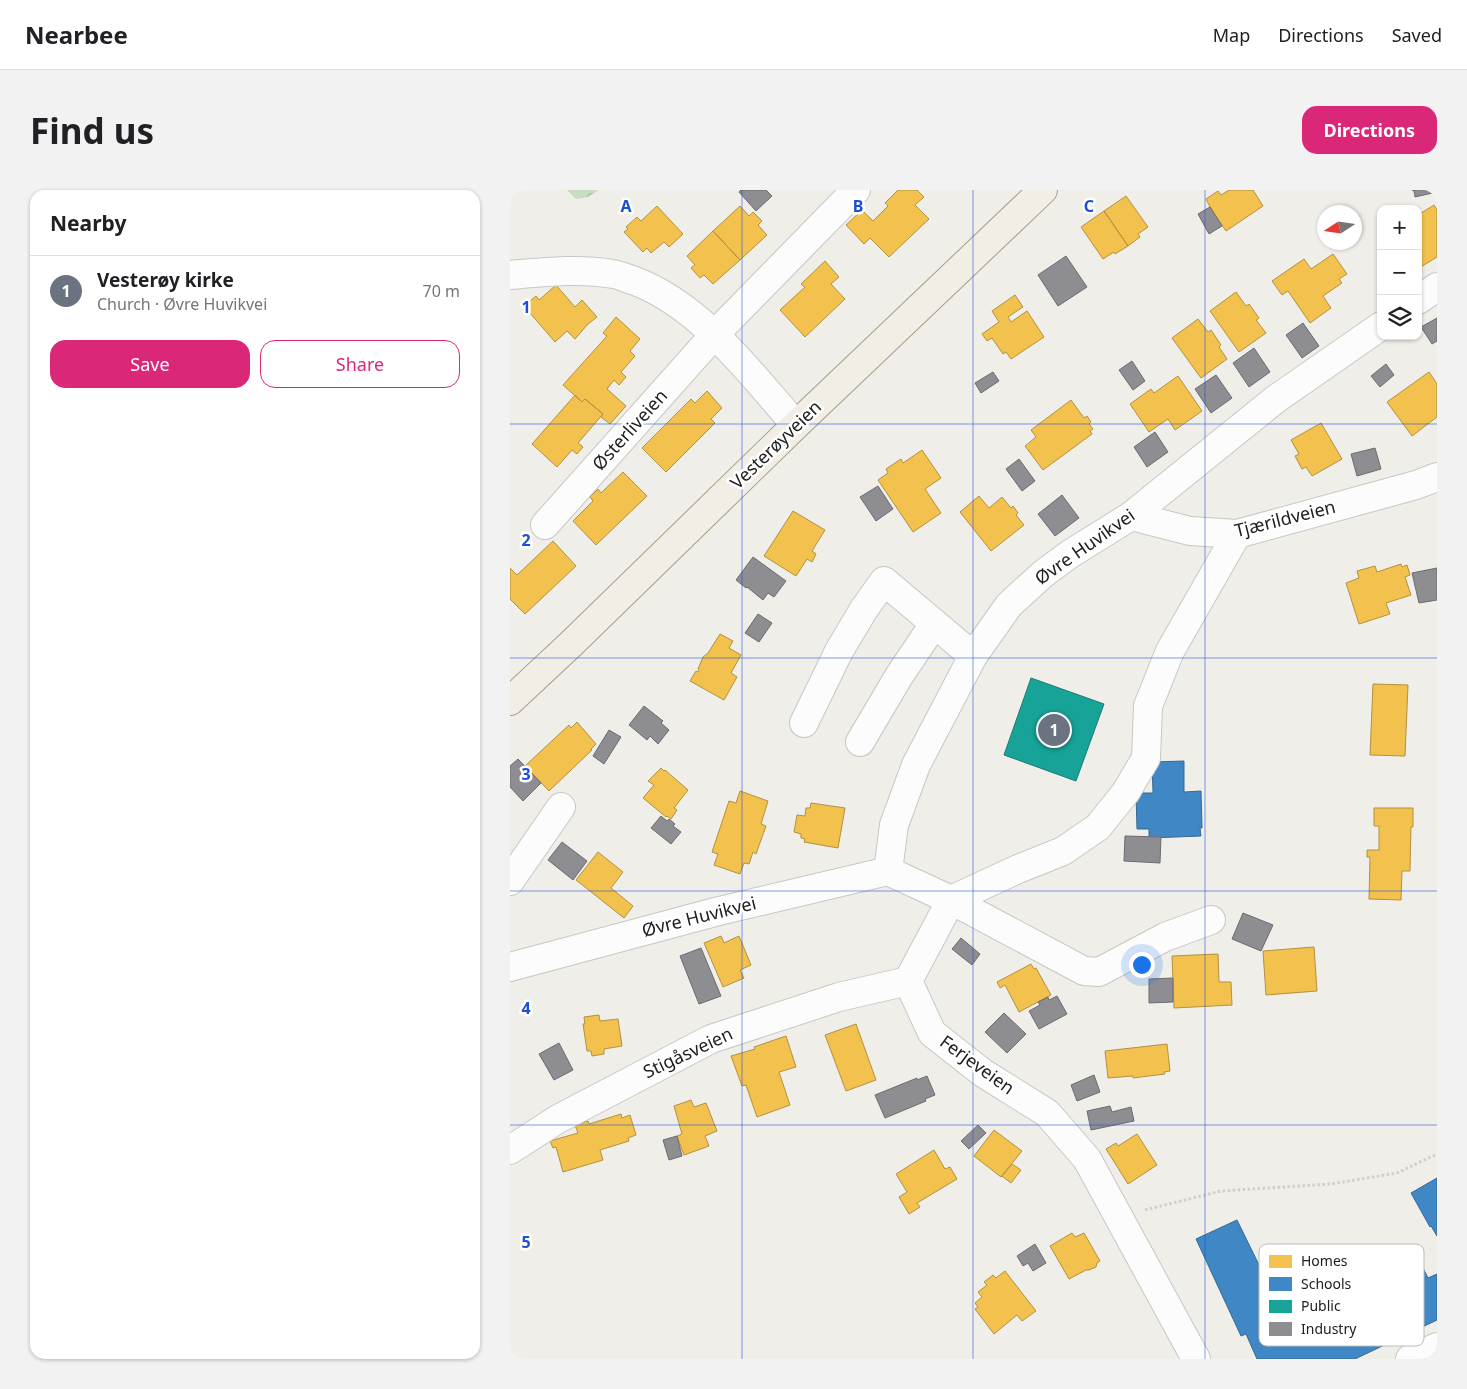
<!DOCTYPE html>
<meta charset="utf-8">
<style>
body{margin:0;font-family:"Noto Sans",sans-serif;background:#f2f2f2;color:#202124}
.controls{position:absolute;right:15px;top:15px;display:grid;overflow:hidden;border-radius:10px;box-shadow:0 1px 4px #0004}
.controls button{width:45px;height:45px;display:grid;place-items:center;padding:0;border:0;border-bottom:1px solid #e0e0e0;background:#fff;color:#202124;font:25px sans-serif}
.compass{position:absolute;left:807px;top:15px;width:45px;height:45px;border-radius:50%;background:#fff;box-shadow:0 1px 4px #0004;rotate:258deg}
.you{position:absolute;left:631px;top:774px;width:18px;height:18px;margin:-12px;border:4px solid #fff;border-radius:50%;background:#1a73e8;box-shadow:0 0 0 8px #1a73e833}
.badge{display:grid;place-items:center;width:32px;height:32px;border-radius:50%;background:#db2777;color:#fff;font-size:16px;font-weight:700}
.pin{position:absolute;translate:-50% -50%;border:2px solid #fff;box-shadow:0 1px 5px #0006}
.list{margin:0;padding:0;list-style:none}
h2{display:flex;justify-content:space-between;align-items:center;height:65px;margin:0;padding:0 20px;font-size:21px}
h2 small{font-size:16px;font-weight:400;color:#757577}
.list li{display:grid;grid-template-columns:32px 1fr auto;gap:15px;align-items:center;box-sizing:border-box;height:70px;padding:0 20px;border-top:1px solid #e0e0e0}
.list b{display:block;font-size:19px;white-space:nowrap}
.list p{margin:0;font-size:16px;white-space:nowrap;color:#757577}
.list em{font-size:16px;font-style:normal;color:#757577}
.actions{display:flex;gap:10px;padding:15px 20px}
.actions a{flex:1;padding:11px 0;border:1px solid #db2777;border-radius:15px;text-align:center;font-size:18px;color:#db2777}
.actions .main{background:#db2777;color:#fff}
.icon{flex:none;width:28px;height:28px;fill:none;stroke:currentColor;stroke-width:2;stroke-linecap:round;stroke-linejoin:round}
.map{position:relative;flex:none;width:927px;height:1169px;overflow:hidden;border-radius:15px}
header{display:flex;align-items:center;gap:30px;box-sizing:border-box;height:70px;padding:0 25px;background:#fff;border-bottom:1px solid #e0e0e0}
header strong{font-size:24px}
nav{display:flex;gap:28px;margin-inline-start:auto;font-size:18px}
.intro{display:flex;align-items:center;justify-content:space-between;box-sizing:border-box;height:120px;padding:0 30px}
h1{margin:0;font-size:35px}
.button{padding:12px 22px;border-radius:15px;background:#db2777;color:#fff;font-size:18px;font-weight:700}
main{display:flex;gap:30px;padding:0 30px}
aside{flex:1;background:#fff;border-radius:15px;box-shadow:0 1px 4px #0004}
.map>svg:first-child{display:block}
</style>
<header>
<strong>Nearbee</strong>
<nav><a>Map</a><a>Directions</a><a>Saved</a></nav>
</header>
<div class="intro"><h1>Find us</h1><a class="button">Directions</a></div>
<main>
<aside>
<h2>Nearby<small></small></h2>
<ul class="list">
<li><span class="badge" style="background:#6b7280">1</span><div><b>Vesterøy kirke</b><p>Church · Øvre Huvikvei</p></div><em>70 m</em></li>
</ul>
<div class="actions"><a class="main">Save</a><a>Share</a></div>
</aside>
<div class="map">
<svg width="927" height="1169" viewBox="0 0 927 1169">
<defs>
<pattern id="forest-crowns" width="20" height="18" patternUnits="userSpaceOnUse" patternTransform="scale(1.25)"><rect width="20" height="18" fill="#c7ddbf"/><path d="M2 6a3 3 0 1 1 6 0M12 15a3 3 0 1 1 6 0" fill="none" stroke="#abbda4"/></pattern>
</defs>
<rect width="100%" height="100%" fill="#efeee9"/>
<path fill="url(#forest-crowns)" d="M 57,0 L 89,0 L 78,7 L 66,9 Z"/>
<path fill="#f2c14e" stroke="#b39140" d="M 388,0 L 407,0 L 414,7 L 405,15 L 419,29 L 379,67 L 360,48 L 354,54 L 336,35 L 352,20 L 363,31 L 378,16 L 375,13 Z
M 719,0 L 743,0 L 753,16 L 716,41 L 700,17 L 696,9 L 708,1 L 711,5 Z
M 616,6 L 638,37 L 628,44 L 630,47 L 618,56 L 594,21 Z
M 924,15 L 927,20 L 927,67 L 909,78 L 908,25 Z
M 147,16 L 173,44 L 159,57 L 154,52 L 141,63 L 137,58 L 133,62 L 114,42 L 118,39 L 116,37 L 127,27 L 131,31 Z
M 230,16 L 239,26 L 243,22 L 252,31 L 248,35 L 257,45 L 230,70 L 203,41 Z
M 594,21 L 618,56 L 605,64 L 604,62 L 593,69 L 571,37 Z
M 203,41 L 230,70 L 203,94 L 194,85 L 190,88 L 181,78 L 185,75 L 177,66 Z
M 823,64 L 837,84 L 829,89 L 832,93 L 813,106 L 821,118 L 800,133 L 778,101 L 772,105 L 762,91 L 794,69 L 801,79 Z
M 315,71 L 329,87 L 321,94 L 335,109 L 295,147 L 270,120 L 295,97 L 291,94 Z
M 46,95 L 65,117 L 72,110 L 87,127 L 78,134 L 65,149 L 57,141 L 45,152 L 14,116 L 26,106 L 29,110 Z
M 726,102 L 736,116 L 739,114 L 749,128 L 746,130 L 756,143 L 729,162 L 700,121 Z
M 505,105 L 513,117 L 498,127 L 501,132 L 517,121 L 534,147 L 501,169 L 496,162 L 493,164 L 482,148 L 477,151 L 472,144 L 489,132 L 482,121 Z
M 106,127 L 130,149 L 120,161 L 125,166 L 111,182 L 116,187 L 109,195 L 104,190 L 97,199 L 116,216 L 100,234 L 91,227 L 93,224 L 75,209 L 72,212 L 53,195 L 97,146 L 93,143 Z
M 688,129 L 698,142 L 701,140 L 711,155 L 709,157 L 717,169 L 691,188 L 662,148 Z
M 919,182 L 927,194 L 927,227 L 902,246 L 877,212 Z
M 668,186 L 692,221 L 665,240 L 658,229 L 639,242 L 620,214 L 641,199 L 644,203 Z
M 197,201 L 212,218 L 201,229 L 205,233 L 156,282 L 132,258 L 181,209 L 185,213 Z
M 65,205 L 72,212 L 75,209 L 93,224 L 68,253 L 73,257 L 67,264 L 62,260 L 47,277 L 22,254 Z
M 561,210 L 574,228 L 577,226 L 581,232 L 579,234 L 583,239 L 580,241 L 582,244 L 533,280 L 515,256 L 526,247 L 521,240 Z
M 811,233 L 832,269 L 802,286 L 796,277 L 792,279 L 785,266 L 789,264 L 781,250 Z
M 412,260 L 431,288 L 415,299 L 431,323 L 403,342 L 368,290 L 378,283 L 376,279 L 391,269 L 393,273 Z
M 113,282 L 137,306 L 86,355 L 63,331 L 83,311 L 80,307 L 88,299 L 91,303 Z
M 469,306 L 479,318 L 492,307 L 501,318 L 503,316 L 508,323 L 506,325 L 514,335 L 481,361 L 450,322 Z
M 283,321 L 315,340 L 302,361 L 306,364 L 302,372 L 297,369 L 286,386 L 254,366 Z
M 43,351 L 66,376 L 15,424 L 0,409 L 0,378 L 7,385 Z
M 891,374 L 892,377 L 897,375 L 900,385 L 895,387 L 901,405 L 876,413 L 880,424 L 849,434 L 836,393 L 849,388 L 847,381 L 865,376 L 867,382 Z
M 210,444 L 223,451 L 219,458 L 231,465 L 221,483 L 227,487 L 214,510 L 180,491 L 186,481 L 188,482 L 189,480 L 188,479 L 193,467 L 198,463 Z
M 863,494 L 898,495 L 895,566 L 860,565 Z
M 67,532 L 86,554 L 81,559 L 82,560 L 39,601 L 15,576 L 59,535 L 61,538 Z
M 151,578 L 154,581 L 155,580 L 178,600 L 164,618 L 167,620 L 161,629 L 157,626 L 156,627 L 133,608 L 144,595 L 138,591 Z
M 230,601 L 258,611 L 251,634 L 256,636 L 246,664 L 243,662 L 239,674 L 234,673 L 230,684 L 204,675 L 208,664 L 202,662 L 219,611 L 226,613 Z
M 301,613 L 335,618 L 328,658 L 294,652 L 295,649 L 291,648 L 291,644 L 284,642 L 287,625 L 295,626 L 296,618 L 300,618 Z
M 864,618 L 903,618 L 903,637 L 901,637 L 900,681 L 892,681 L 891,710 L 859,709 L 860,667 L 857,667 L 857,660 L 869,660 L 869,636 L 864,636 Z
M 88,662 L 113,682 L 101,698 L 123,716 L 114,728 L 66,690 Z
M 211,746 L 214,753 L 229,746 L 241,775 L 230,780 L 234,788 L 213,797 L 194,753 Z
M 804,757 L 807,801 L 756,805 L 753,761 Z
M 708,764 L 709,792 L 721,792 L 722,815 L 664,818 L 662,766 Z
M 521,774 L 524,779 L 526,778 L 541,805 L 509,822 L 495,795 L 490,798 L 487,792 Z
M 89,825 L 90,831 L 108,829 L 112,856 L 94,859 L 94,864 L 82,866 L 81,861 L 77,861 L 73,834 L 75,834 L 74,827 Z
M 346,834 L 366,890 L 336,901 L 315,845 Z
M 276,846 L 286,877 L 269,882 L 280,915 L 247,927 L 236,895 L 232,896 L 221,866 L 245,859 L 244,857 Z
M 657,854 L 660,881 L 654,882 L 655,884 L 623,888 L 623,886 L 598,888 L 595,861 Z
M 181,910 L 184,917 L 196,913 L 207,941 L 195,946 L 199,956 L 174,965 L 167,946 L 172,944 L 164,916 Z
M 111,924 L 112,928 L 120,925 L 126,945 L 118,948 L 119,951 L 90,960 L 93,970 L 53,982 L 46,957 L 43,958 L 40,951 L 68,943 L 65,935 L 78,931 L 79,934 Z
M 484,940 L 512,961 L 491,987 L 464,966 Z
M 627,944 L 647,975 L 618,994 L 596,959 L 606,953 L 608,956 Z
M 424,960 L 435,979 L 440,977 L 447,989 L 407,1013 L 410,1017 L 399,1024 L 389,1007 L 397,1002 L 386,984 Z
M 502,974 L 511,980 L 501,993 L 492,986 Z
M 562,1043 L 565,1047 L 574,1043 L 590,1071 L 587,1073 L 586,1077 L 579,1080 L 576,1080 L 559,1089 L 540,1056 Z
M 495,1081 L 526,1121 L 512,1131 L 507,1125 L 484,1144 L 465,1119 L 468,1117 L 465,1113 L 472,1107 L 468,1102 L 477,1095 L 474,1092 L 483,1085 L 486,1088 Z"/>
<path fill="#3f88c5" stroke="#366994" d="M 674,571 L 674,602 L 691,601 L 692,638 L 690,638 L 691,646 L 639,648 L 639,639 L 627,639 L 626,603 L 643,603 L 642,572 Z
M 927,988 L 927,1046 L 921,1036 L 920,1037 L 901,1003 Z
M 727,1030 L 774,1126 L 770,1128 L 782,1153 L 814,1138 L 802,1115 L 843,1095 L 854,1119 L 882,1105 L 874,1089 L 910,1072 L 918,1088 L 927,1084 L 927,1130 L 845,1169 L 747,1169 L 736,1144 L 731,1146 L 686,1049 Z"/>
<path fill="#17a398" stroke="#1a7c74" d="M 521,488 L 594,514 L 566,591 L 494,565 Z"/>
<path fill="#8d8d92" stroke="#6c6c70" d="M 231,0 L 256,0 L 262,6 L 246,21 L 229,2 Z
M 902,0 L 927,0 L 927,2 L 905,7 L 904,1 Z
M 700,17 L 712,36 L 699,44 L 688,24 Z
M 556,66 L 577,97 L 548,116 L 528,85 Z
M 927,128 L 927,151 L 922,154 L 911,137 Z
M 793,133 L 809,156 L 792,168 L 776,145 Z
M 744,158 L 760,182 L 739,197 L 723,173 Z
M 622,171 L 635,191 L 623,200 L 609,180 Z
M 876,174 L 884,185 L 870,197 L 861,186 Z
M 483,182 L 489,191 L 471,203 L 465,193 Z
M 706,185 L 722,208 L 701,223 L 685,199 Z
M 645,242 L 658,262 L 637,277 L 624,257 Z
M 865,258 L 871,279 L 847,286 L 841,264 Z
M 509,269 L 525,291 L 512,301 L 496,279 Z
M 368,296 L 383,319 L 366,331 L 350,307 Z
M 552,305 L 569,328 L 545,346 L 528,324 Z
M 243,367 L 276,391 L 264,407 L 258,403 L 253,410 L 237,397 L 236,398 L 226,390 Z
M 927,378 L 927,410 L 909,413 L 902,383 Z
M 248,424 L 262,433 L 249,452 L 235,443 Z
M 134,516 L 153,531 L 151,533 L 159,540 L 148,554 L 140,546 L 137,550 L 119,535 Z
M 99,540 L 111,547 L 94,574 L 83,566 Z
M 8,569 L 31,593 L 13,611 L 0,597 L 0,576 Z
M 151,626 L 157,631 L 159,629 L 165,634 L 163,636 L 171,642 L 161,654 L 141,638 Z
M 615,646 L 651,647 L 650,673 L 614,671 Z
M 52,652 L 77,671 L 63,690 L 38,670 Z
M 733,723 L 763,735 L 751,761 L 722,749 Z
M 451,748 L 470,764 L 462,775 L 442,759 Z
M 191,758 L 211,806 L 189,814 L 170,766 Z
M 663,788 L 663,812 L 639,813 L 639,789 Z
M 547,806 L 557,824 L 529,839 L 519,821 L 530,815 L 528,812 L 538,807 L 539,810 Z
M 494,823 L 516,844 L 497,863 L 475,842 Z
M 49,853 L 63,880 L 44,890 L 29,864 Z
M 584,885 L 590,902 L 567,911 L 561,895 Z
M 417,886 L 425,905 L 415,909 L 416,911 L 375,928 L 365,905 L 407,888 L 407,890 Z
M 600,916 L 602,922 L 621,917 L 624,931 L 581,940 L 577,921 Z
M 468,935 L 476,943 L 459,959 L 451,951 Z
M 167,946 L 172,966 L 159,970 L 153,950 Z
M 525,1054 L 536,1073 L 523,1081 L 518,1073 L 513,1076 L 507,1066 Z"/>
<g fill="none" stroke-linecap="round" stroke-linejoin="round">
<defs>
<path id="minor" d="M 0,85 C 34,82 69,78 103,84 C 110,85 118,89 125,91 C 191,116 240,183 286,235
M 908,110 L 927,97
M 621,326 L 680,341 L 727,344 L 906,295 L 927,287
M 35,335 L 205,144 L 346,0
M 294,533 L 329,461 L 354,419 L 374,391 L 463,466
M 350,552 L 389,486 L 424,434
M 378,681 L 384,635 L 406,575 L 463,466 L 499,415 L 533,384 L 560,364 L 621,326 L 766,209 L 871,136
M 0,691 L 51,617
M 441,710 L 398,791 L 422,843 L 473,883 L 537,923 L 577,969 L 686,1169
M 441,710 L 508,679 L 553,661 L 588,637 L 616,602 L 636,568 L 638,516 L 660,461 L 727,344
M 0,777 L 209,721 L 378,681 L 441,710 L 574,781 L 589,782 L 655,747 L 701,730
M 0,960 L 48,929 L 201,849 L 329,807 L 398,791
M 900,1169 L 927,1157"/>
<path id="major" d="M 0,511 L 61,454 L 286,235 L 533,0"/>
</defs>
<use href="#minor" stroke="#c7c7c5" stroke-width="30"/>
<use href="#major" stroke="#a59e86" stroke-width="30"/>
<path stroke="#d7ccc8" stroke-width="3" stroke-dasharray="2.5 2.5" stroke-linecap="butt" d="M 635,1020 L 711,1001 L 821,994 L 887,983 L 927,964"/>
<use href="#minor" stroke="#fdfcfc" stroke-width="28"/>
<use href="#major" stroke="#f2eee6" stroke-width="28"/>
</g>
<path fill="none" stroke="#1d4ed8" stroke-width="1" stroke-opacity="0.55" d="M 232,0 L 232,1169M 463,0 L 463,1169M 695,0 L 695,1169M 0,234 L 927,234M 0,468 L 927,468M 0,701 L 927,701M 0,935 L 927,935"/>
<g text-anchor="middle" stroke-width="5" stroke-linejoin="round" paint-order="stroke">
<g font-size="18" fill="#202020" stroke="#fff">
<text transform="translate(120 240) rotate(-48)" y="6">Østerliveien</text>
<text transform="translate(266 255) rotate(-44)" y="6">Vesterøyveien</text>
<text transform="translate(775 329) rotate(-14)" y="6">Tjærildveien</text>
<text transform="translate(575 357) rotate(-35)" y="6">Øvre Huvikvei</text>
<text transform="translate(189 727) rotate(-14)" y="6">Øvre Huvikvei</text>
<text transform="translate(178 863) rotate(-25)" y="6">Stigåsveien</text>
<text transform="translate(467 875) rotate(36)" y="6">Ferjeveien</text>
</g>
</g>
<rect x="749" y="1054" width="165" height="102" rx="8" fill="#fff" stroke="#bcbcbc" stroke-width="1"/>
<rect x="759" y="1065" width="23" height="13" fill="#f2c14e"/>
<rect x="759" y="1087" width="23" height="14" fill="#3f88c5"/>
<rect x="759" y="1110" width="23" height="13" fill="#17a398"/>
<rect x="759" y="1132" width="23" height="14" fill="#8d8d92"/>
<g font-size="14" fill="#202020">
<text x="791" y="1076">Homes</text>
<text x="791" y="1099">Schools</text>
<text x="791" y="1121">Public</text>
<text x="791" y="1144">Industry</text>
</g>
<g font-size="16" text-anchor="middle" font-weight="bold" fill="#1d4ed8" stroke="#fff" stroke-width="5" stroke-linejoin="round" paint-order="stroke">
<text x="116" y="22">A</text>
<text x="348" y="22">B</text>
<text x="579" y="22">C</text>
<text x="16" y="123">1</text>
<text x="16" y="356">2</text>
<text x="16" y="590">3</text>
<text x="16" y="824">4</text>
<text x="16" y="1058">5</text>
</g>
</svg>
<div class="controls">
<button>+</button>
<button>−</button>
<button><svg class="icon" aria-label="layers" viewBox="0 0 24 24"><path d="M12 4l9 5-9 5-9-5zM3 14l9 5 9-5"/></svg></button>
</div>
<svg class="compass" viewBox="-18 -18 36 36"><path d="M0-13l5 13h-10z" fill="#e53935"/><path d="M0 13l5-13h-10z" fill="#757577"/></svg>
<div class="you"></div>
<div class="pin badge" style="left:544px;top:540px;background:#6b7280">1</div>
</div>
</main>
